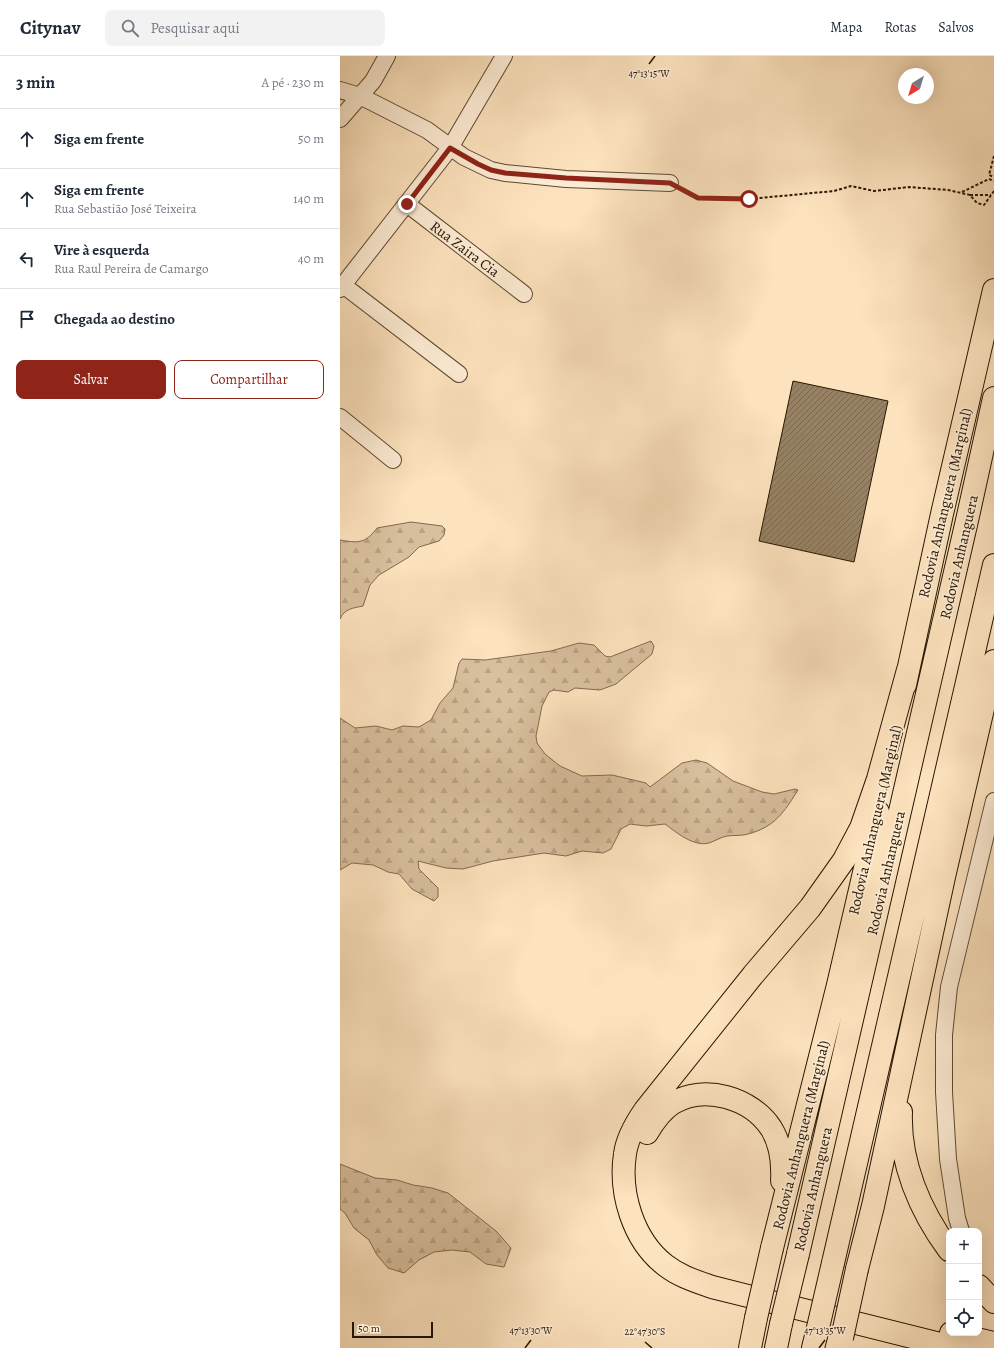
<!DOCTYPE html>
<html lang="pt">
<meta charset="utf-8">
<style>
body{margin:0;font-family:Alegreya,serif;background:#f2f2f3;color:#1f2937}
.controls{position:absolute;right:12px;bottom:12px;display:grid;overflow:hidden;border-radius:8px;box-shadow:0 4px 16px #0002}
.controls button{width:36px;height:36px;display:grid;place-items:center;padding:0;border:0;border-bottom:1px solid #e0e1e3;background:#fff;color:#1f2937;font:20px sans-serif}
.compass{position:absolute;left:558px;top:12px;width:36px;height:36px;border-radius:50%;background:#fff;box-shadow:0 4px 16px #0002;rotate:218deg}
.scale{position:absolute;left:12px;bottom:10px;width:81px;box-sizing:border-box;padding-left:4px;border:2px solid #281703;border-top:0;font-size:11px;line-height:14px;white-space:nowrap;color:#281703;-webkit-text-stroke:3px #fdecd4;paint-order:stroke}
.stop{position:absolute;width:12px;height:12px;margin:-9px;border:3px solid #8f2418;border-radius:50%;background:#fff}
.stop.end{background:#8f2418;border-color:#fff;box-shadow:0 1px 4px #0008}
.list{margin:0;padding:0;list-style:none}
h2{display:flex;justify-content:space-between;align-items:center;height:52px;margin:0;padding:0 16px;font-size:17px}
h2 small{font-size:13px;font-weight:400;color:#747a83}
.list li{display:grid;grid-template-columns:26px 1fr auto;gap:12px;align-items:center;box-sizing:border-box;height:60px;padding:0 16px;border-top:1px solid #e0e1e3}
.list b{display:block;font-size:15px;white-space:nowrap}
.list p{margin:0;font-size:13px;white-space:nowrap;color:#747a83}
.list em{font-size:13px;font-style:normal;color:#747a83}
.actions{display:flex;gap:8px;padding:12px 16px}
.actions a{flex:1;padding:9px 0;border:1px solid #8f2418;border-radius:8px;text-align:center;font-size:14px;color:#8f2418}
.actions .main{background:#8f2418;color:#fff}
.icon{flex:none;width:22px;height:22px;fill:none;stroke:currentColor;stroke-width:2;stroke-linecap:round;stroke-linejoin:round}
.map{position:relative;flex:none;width:654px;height:1292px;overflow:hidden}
header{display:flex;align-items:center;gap:24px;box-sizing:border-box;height:56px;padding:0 20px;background:#fff;border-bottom:1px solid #e0e1e3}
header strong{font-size:19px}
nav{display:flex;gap:22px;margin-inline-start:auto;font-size:14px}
.search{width:280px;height:36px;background:#f2f2f3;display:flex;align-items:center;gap:10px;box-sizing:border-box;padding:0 14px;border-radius:8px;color:#747a83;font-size:15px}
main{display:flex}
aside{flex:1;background:#fff}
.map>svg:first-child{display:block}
</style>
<header>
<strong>Citynav</strong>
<div class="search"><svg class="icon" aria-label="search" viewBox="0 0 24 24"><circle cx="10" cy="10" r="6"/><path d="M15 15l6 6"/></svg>Pesquisar aqui</div>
<nav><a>Mapa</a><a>Rotas</a><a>Salvos</a></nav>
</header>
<main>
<aside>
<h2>3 min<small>A pé · 230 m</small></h2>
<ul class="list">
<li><svg class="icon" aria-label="ahead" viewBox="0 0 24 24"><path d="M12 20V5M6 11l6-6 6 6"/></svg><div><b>Siga em frente</b></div><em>50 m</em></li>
<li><svg class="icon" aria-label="ahead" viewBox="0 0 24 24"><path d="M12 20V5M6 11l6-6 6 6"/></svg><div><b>Siga em frente</b><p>Rua Sebastião José Teixeira</p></div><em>140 m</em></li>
<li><svg class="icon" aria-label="left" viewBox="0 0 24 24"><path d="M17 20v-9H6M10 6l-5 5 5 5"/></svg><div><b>Vire à esquerda</b><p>Rua Raul Pereira de Camargo</p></div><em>40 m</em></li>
<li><svg class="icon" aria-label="arrive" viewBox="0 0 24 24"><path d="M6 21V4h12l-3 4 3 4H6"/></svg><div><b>Chegada ao destino</b></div></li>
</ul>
<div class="actions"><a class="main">Salvar</a><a>Compartilhar</a></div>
</aside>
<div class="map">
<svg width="654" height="1292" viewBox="0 0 654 1292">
<defs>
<pattern id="forest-firs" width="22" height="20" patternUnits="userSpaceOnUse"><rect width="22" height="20" fill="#d8bf9d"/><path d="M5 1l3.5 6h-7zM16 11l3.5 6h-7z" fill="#b9a386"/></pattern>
<pattern id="building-hatch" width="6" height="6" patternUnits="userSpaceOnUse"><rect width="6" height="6" fill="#968164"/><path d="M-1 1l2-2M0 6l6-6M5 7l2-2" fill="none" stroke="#7a6950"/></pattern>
</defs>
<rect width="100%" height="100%" fill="#fce2bd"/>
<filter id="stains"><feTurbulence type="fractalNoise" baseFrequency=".005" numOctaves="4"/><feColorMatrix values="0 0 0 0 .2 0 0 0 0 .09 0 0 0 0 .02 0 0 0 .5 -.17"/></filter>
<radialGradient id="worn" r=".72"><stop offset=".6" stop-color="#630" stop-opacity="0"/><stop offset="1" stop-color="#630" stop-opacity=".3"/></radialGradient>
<path fill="url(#forest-firs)" stroke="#806b50" d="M 71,466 L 102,470 L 105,473 L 104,479 L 99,485 L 79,491 L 69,501 L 39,519 L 30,529 L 23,550 C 13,552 4,553 0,563 L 0,484 C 18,487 25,488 37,472 Z
M 311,585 L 314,590 L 312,598 L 276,628 L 260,634 L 235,632 L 228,636 L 214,634 L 209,636 L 202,650 L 196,680 L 197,687 L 205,698 L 220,710 L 242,720 L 272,719 L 306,727 L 310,731 L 342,707 L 356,704 L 367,707 L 393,725 L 422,736 L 434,738 L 455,733 L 458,734 C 444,756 435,771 408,778 C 402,780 394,779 387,780 C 381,781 375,785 369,787 C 354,791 337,777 325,768 L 306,770 L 290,768 L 281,773 L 271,793 L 263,797 L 242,795 L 226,800 L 204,797 L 153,805 L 123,813 L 106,812 L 78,805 L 79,813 L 98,832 L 98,841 L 94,845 L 72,833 L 59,818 L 48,816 L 33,809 L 12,807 L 0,814 L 0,662 L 15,672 L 36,670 L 52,674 L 63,670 L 79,671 L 91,664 L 100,647 L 113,632 L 119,607 L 122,603 L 145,604 L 211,595 L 239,587 L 254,589 L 265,600 L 270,601 Z
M 0,1108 L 35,1122 L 57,1124 L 73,1129 L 92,1132 L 108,1137 L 156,1175 L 171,1192 L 164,1211 L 146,1208 L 130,1196 L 112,1194 L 94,1196 L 79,1204 L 64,1217 L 48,1212 L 37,1199 L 29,1184 L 14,1172 L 5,1157 L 0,1153 Z"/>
<path fill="url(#building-hatch)" stroke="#281703" d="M 453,325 L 548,345 L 514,506 L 419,485 Z"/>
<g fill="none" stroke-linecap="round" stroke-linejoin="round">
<defs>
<path id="minor" d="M 0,34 L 20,40 L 87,74 L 124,101 L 151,114 L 165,117 L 226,123 L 330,127
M 0,63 L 33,25 L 47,0
M 67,148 L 184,238
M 3,229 L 119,318
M 0,233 L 110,92 L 164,0
M 0,361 L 53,404
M 621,1175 L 617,1162 L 608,1103 L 604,1036 L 604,979 L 609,931 L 654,745"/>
<path id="highway" d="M 568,614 L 538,723 L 521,772 L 504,804 L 470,852 L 413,919 L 305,1054 C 296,1067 287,1082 285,1098 C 279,1137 293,1184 325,1209 C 339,1220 355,1225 372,1231 L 616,1292
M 565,629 L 602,458 L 654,234
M 561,1056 C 559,1106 580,1155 609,1194
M 307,1077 C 314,1065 322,1054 333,1047 C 365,1028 411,1042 431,1072 C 441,1088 443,1107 442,1125
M 432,1192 L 498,929 L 538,756
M 458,1198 L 628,460 L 654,342
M 493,1207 L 654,509
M 517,1213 L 533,1150 L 604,821 L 654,605
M 639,1230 L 654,1246
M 611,1277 L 654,1287
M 410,1292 L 416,1262
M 436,1292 L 441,1268
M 473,1292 L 477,1276"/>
</defs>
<use href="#minor" stroke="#5d4a32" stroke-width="18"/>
<use href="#highway" stroke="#281703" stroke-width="24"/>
<path stroke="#281703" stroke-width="2" stroke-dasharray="3 2" stroke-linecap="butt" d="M 654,100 L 649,119 L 654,121
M 342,133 L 358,142 L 409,143 L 494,135 L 511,130 L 534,135 L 569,131 L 608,134 L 630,139 L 637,147 L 644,149 L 654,135
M 622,136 L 649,123 L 654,125
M 630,139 L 651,139"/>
<use href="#minor" stroke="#fdecd4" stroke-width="16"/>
<use href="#highway" stroke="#fce2bd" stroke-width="22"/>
<defs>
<path id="highway-bridge" d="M 416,1262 L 432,1192
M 441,1268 L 458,1198
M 477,1276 L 493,1207
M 502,1282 L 517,1213"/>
</defs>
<use href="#highway-bridge" stroke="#281703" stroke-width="24" stroke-linecap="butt"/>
<use href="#highway-bridge" stroke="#fce2bd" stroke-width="22"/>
</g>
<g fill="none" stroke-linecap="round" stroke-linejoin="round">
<path stroke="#8f2418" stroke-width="5" d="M 67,148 L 110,92 L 138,108 L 151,114 L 165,117 L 226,122 L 330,127 L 358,142 L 409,143"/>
</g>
<path fill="none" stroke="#281703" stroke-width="1.5" d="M 309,8 L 315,0M 305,1286 L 312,1292M 185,1292 L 191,1284M 479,1292 L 485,1284"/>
<g text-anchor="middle" stroke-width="3.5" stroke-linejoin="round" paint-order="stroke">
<g font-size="15" fill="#281703" stroke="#fdecd4">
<text transform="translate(125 193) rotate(37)" y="5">Rua Zaira Cia</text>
<text transform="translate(605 447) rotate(-77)" y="5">Rodovia Anhanguera (Marginal)</text>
<text transform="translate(619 501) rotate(-77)" y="5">Rodovia Anhanguera</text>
<text transform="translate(535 764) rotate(-77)" y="5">Rodovia Anhanguera (Marginal)</text>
<text transform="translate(546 817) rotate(-77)" y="5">Rodovia Anhanguera</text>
<text transform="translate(461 1079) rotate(-76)" y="5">Rodovia Anhanguera (Marginal)</text>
<text transform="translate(473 1133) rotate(-77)" y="5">Rodovia Anhanguera</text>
</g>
</g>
<g font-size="10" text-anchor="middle" fill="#281703" stroke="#fdecd4" stroke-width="3.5" stroke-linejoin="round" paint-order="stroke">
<text x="309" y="21">47°13'15"W</text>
<text x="191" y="1278">47°13'30"W</text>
<text x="485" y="1278">47°13'35"W</text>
<text x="305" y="1279">22°47'30"S</text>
</g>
<rect width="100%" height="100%" filter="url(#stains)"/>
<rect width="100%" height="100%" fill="url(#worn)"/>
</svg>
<div class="controls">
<button>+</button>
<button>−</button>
<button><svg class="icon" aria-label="locate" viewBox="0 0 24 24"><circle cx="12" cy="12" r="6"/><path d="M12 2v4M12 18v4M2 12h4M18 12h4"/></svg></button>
</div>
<svg class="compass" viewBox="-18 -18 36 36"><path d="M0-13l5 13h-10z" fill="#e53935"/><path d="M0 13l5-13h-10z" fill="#747a83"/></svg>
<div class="scale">50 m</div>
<div class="stop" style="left:409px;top:143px"></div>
<div class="stop end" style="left:67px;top:148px"></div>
</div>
</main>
